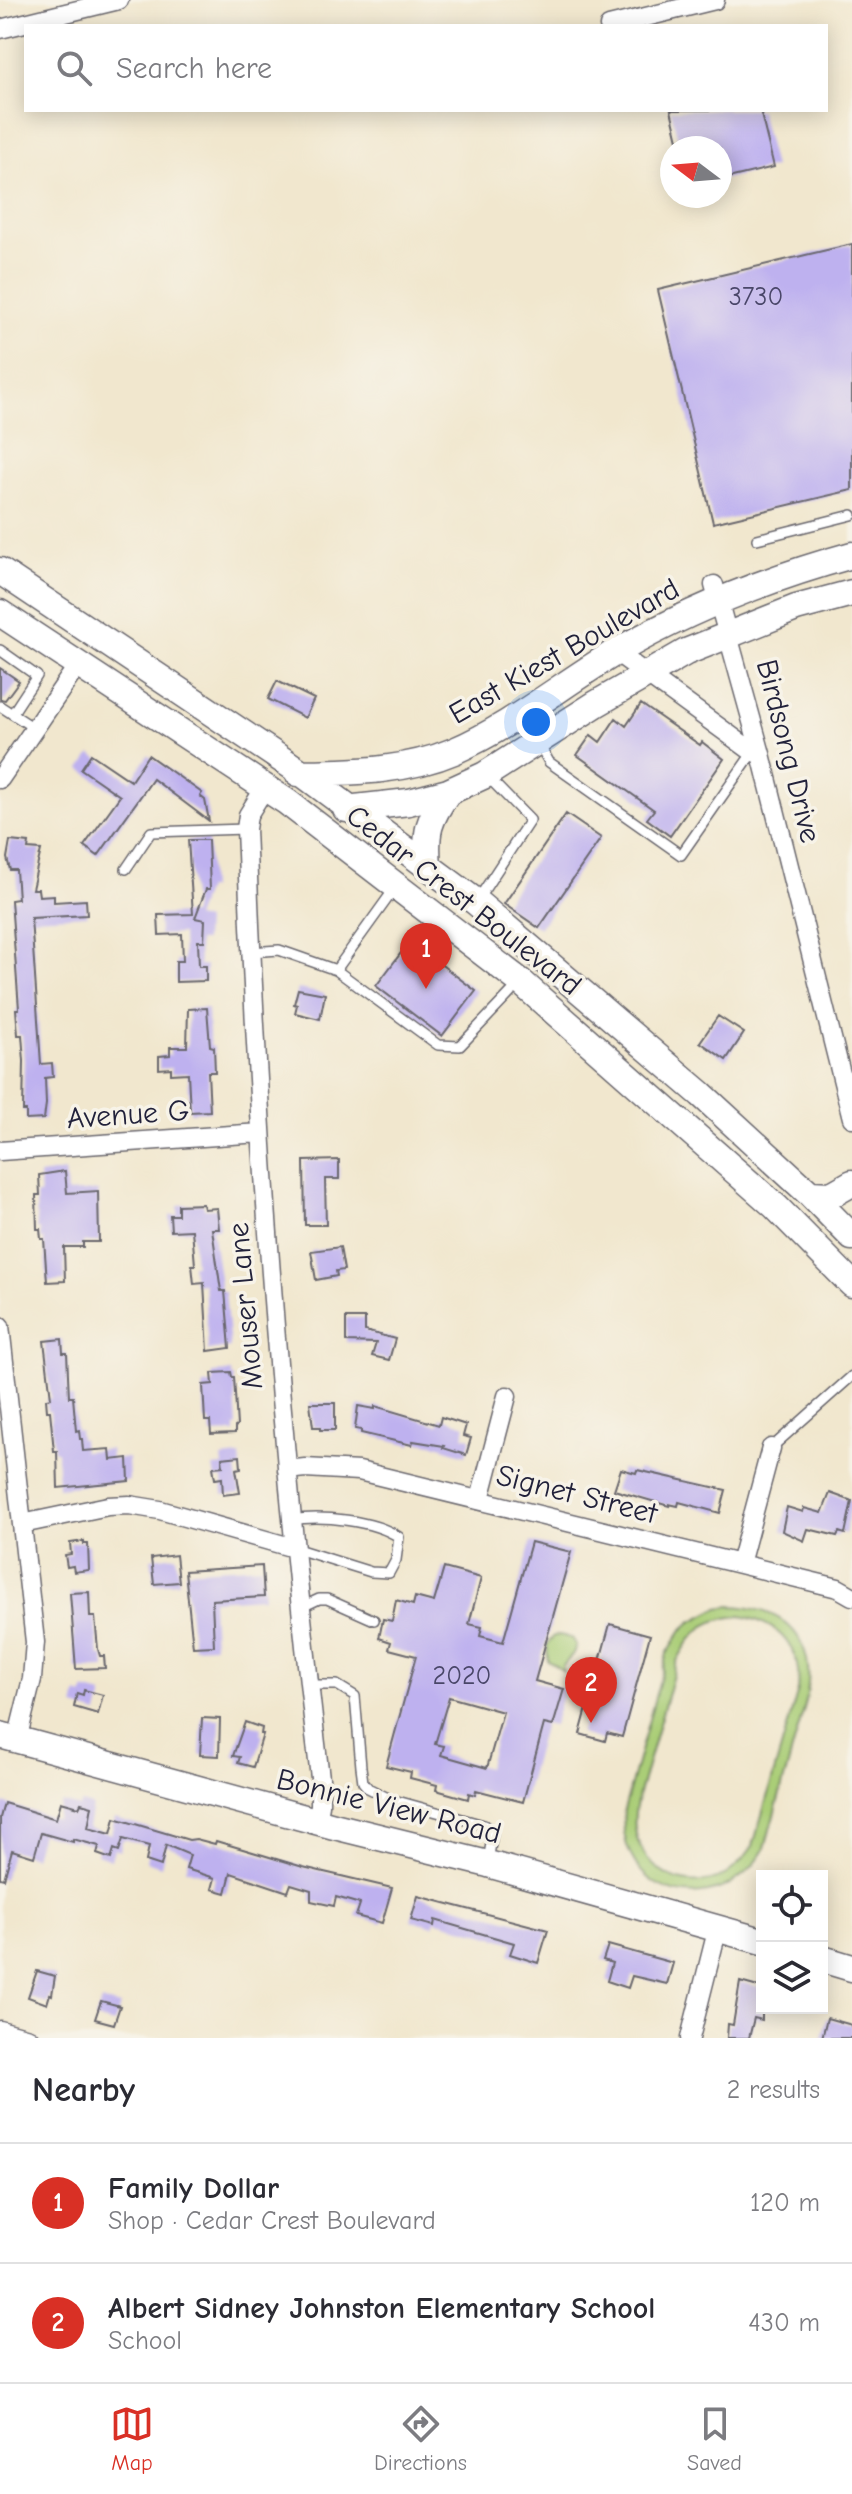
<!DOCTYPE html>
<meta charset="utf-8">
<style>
body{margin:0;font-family:"Comic Neue",sans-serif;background:#f2f2f3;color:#2b2b33}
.controls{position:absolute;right:24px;bottom:24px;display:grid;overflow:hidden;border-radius:0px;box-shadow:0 4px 20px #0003}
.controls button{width:72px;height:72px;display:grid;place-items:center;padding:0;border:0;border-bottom:2px solid #e1e1e2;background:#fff;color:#2b2b33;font:40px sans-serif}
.compass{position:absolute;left:660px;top:136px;width:72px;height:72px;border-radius:50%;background:#fff;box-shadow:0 4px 20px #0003;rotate:286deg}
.you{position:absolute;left:536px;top:722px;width:28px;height:28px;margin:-20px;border:6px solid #fff;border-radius:50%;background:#1a73e8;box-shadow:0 0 0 12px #1a73e833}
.badge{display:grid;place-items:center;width:52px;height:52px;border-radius:50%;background:#d93025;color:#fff;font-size:26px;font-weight:700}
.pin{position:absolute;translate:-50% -66px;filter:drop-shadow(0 2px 4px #0008)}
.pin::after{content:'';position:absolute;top:42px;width:28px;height:24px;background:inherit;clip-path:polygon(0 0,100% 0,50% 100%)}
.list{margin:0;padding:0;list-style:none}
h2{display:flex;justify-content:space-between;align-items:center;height:104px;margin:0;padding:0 32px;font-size:34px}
h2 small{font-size:26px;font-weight:400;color:#7c7c81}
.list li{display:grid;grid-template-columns:52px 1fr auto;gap:24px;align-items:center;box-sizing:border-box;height:120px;padding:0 32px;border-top:2px solid #e1e1e2}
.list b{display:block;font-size:30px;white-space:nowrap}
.list p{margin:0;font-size:26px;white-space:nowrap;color:#7c7c81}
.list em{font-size:26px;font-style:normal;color:#7c7c81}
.icon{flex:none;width:44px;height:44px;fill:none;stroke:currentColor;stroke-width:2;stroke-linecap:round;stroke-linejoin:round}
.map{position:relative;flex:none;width:852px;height:2038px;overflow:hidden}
.search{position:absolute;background:#fff;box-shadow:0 4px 20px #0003;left:24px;right:24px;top:24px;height:88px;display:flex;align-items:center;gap:20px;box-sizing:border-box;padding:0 28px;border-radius:0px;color:#7c7c81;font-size:30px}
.sheet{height:344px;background:#fff}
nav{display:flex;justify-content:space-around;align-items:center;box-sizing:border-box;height:112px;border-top:2px solid #e1e1e2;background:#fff;font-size:22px;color:#7c7c81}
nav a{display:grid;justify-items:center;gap:4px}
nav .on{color:#d93025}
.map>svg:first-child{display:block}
</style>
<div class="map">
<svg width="852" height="2038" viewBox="0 0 852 2038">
<rect width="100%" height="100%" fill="#f7f3e8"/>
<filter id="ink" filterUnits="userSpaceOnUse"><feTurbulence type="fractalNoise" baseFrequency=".0125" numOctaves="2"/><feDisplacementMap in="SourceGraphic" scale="16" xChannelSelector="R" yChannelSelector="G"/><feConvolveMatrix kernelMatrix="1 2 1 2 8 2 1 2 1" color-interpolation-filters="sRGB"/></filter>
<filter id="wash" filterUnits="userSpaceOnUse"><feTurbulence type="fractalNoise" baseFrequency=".006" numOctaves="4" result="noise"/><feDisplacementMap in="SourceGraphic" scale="32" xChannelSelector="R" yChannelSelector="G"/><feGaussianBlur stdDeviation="1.8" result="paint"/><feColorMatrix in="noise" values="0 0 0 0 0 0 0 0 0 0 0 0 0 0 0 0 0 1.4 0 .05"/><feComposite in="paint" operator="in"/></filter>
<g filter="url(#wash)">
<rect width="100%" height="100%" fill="#f1e7ce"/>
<path fill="#aace77" stroke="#667859" stroke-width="2" fill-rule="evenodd" d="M 730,1606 C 790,1608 817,1642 806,1701 L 764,1851 C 717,1925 615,1897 624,1810 L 667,1654 L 681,1631 L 691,1622 L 718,1608 ZM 741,1616 C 781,1624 802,1649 798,1690 L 753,1846 C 736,1870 719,1886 688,1882 C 661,1879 638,1855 635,1829 C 632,1807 643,1783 648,1762 C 658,1728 667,1695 677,1661 C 694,1630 705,1619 741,1616 Z
M 560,1635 L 571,1638 L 576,1645 L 573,1654 L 563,1666 L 563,1671 L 548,1661 L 547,1645 L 554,1636 Z
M 580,1668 L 581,1671 L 589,1671 L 593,1677 L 591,1688 L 584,1692 L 573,1691 L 570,1684 Z"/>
<g id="blocks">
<path fill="#beb1ef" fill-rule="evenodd" d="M 671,110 L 760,110 L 774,167 L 720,180 L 720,148 L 680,148 Z
M 852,244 L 852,490 L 713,523 L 658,290 Z
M 0,668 L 19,681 L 5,700 L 0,699 Z
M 277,681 L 314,699 L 305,718 L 268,699 Z
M 641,704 L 700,745 L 702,742 L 724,759 L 670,836 L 647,819 L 654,810 L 577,755 L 591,735 L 600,742 L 616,718 L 626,726 Z
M 91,754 L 131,781 L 148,755 L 202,793 L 200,796 L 205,800 L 209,821 L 153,779 L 98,856 L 84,846 L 120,796 L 81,769 Z
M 566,814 L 601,838 L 539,928 L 504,904 Z
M 188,840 L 208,840 L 210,889 L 206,889 L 195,918 L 205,920 L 204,941 L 198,941 L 199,966 L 206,966 L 206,981 L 176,982 L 176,961 L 183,961 L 182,934 L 159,935 L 158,915 L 193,914 Z
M 10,841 L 29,843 L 28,849 L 41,850 L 32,889 L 38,889 L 39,896 L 54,895 L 54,902 L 86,900 L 87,915 L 31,918 L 41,1064 L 52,1063 L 53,1077 L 45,1078 L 46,1104 L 44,1119 L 26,1120 L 26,1111 L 23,1111 L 24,1061 L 22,1035 L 18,1035 L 16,1009 L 19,1009 L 11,900 L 18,899 L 16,870 L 10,870 L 7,858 Z
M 410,941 L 476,991 L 442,1036 L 376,986 Z
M 298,989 L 325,994 L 320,1019 L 295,1013 L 297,1005 L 294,1004 Z
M 207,1008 L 210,1046 L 214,1047 L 215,1072 L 208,1072 L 210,1111 L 190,1112 L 188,1073 L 171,1074 L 171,1068 L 159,1069 L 159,1056 L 170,1055 L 170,1047 L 187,1047 L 188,1009 Z
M 718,1016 L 744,1033 L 726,1060 L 700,1042 Z
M 339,1160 L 339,1179 L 325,1179 L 326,1225 L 305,1225 L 304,1161 Z
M 65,1171 L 67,1193 L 98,1191 L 99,1242 L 83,1242 L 83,1247 L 64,1247 L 65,1281 L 47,1282 L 44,1239 L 41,1239 L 40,1229 L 37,1229 L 36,1195 L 40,1195 L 39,1175 Z
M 203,1204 L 204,1209 L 217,1208 L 219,1229 L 212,1229 L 221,1291 L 225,1291 L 230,1348 L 208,1351 L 204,1283 L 194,1284 L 192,1265 L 195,1265 L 192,1230 L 171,1231 L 170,1215 L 178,1215 L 178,1205 Z
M 340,1247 L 344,1270 L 336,1271 L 337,1276 L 316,1280 L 311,1251 Z
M 346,1318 L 365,1318 L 365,1331 L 395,1339 L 389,1360 L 372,1356 L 376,1343 L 346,1342 Z
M 62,1339 L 63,1353 L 67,1353 L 69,1397 L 73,1397 L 76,1431 L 79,1430 L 80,1439 L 82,1439 L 83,1451 L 110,1449 L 111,1460 L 128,1458 L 129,1481 L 58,1488 L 57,1451 L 54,1451 L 50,1411 L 47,1411 L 46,1399 L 51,1398 L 44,1341 Z
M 231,1372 L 232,1377 L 234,1377 L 237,1426 L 235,1427 L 235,1433 L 211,1434 L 210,1421 L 205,1421 L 203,1385 L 213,1384 L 212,1373 Z
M 310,1403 L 335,1403 L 335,1430 L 320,1430 L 320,1427 L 313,1427 Z
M 358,1406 L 375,1409 L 375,1406 L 439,1425 L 441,1417 L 466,1425 L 463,1436 L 471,1438 L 466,1455 L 443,1448 L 444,1446 L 413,1441 L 412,1445 L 361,1433 L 361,1430 L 355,1429 Z
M 240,1456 L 241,1468 L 236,1469 L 240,1493 L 223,1495 L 222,1478 L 215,1479 L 213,1467 L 223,1466 L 222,1458 Z
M 621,1469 L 636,1473 L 637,1470 L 726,1490 L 720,1513 L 679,1502 L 678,1506 L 669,1504 L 669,1506 L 614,1490 Z
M 830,1493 L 852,1501 L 845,1534 L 839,1532 L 837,1536 L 808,1529 L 804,1541 L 782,1531 L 787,1507 L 803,1512 L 804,1508 L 822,1513 Z
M 84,1541 L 84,1544 L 88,1544 L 89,1570 L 74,1572 L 73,1566 L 67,1567 L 65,1555 L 71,1554 L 70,1543 Z
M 531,1542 L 571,1552 L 535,1681 L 564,1689 L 553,1726 L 544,1724 L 523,1802 L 476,1790 L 475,1795 L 469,1793 L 468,1799 L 436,1790 L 437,1785 L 410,1778 L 411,1772 L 386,1766 L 416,1656 L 389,1649 L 391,1642 L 379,1638 L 383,1619 L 392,1621 L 396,1600 L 413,1605 L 415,1597 L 434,1602 L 444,1568 L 481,1578 L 469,1624 L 482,1627 L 480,1636 L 503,1642 ZM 449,1697 L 503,1712 L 487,1768 L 441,1755 L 444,1746 L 435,1744 Z
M 176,1555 L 179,1582 L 154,1584 L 151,1558 Z
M 262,1566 L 264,1597 L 212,1600 L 214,1646 L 193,1647 L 185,1571 Z
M 89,1592 L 90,1617 L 95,1617 L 98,1649 L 100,1656 L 104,1656 L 105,1668 L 76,1669 L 70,1593 Z
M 610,1624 L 650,1635 L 622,1737 L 607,1733 L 605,1741 L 580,1734 Z
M 84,1690 L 103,1695 L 98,1714 L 74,1707 L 77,1693 L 83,1695 Z
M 202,1718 L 220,1719 L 219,1756 L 200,1755 Z
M 245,1722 L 262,1728 L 261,1734 L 263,1734 L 253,1767 L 238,1763 L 240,1757 L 233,1756 Z
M 61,1802 L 79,1807 L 81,1803 L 92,1806 L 88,1828 L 111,1834 L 115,1818 L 189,1840 L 196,1839 L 215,1844 L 216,1841 L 303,1867 L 392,1888 L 382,1923 L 356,1916 L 360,1904 L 336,1897 L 334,1906 L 311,1901 L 311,1890 L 291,1884 L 288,1892 L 231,1873 L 226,1893 L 212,1889 L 215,1878 L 186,1869 L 190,1855 L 166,1845 L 161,1866 L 146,1861 L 149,1846 L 123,1839 L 119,1851 L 114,1849 L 111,1859 L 97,1854 L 99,1846 L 73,1839 L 73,1842 L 41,1833 L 34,1857 L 12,1850 L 4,1879 L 0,1878 L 0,1818 L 4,1803 L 56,1819 Z
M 418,1896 L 548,1930 L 538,1963 L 510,1954 L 514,1943 L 435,1920 L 434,1926 L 411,1920 Z
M 608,1945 L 673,1963 L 667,1984 L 632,1976 L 628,1988 L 607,1981 L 612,1963 L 603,1960 Z
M 37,1971 L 55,1976 L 52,1995 L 50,1994 L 47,2004 L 28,1997 Z
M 740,1982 L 762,1988 L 762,2020 L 754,2018 L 749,2038 L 727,2038 L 728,2024 L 733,2025 Z
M 101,2001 L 120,2006 L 114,2024 L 95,2019 Z
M 827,2018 L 852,2025 L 852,2038 L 822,2038 Z"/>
</g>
</g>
<g filter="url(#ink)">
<use href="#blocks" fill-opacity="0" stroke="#6a676e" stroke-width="2"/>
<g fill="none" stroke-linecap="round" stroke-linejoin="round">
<defs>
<path id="lane" d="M 757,539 L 852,515
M 0,650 L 37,676 L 12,714
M 0,706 L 34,728
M 539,744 L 549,762 L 681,855 L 753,752
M 126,869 L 151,832 L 246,829
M 477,901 L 530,820 L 488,777
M 250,952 L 279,950 L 336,970 L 438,1045 L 460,1046 L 519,984
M 336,970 L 395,888
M 771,1448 L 852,1376
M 291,1520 C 322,1515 373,1520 399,1537 L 396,1560 L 389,1573 L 371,1572 L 294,1548
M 300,1608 L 319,1599 L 327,1599 L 374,1620
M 309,1685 L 337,1685 L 355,1696 L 361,1767 L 363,1782 L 368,1788 L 390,1799 L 484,1825 L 493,1832 L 488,1861"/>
<path id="street" d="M 609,26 L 715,0
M 0,29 L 119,0
M 714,585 L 761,754 L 852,1118
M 616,652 L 753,752 L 761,754
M 0,779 L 78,665
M 264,789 L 248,815 L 246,829 C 258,1147 282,1462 320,1778 L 320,1805 L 317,1822
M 0,1151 L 260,1133
M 0,1326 L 35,1642 L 32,1679 L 17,1740
M 287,1470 L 305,1468 L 359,1471 L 838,1588 L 852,1596
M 480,1499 L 507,1396
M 22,1524 L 108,1506 L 129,1505 L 160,1510 L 294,1548
M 740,1564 L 771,1448
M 0,2030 L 29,2038
M 690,2038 L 718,1927"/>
<path id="secondary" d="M 0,571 L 302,773 L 476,902 L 701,1094 L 810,1194 L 852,1237
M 0,613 L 287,802 L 521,982 L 776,1207 L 852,1284
M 298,773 C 351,772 405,772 454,751 C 512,726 562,684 616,652 C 690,609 769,578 852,555
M 346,809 L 409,802 L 448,792 L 485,775 L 596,704 L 686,652 L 796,608 L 852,593
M 428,866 C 425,832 428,820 448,792
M 810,1194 L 831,1195 L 852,1183
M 0,1735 L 334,1826 L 488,1864 L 762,1941
M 822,1959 L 852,1968"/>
</defs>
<use href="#lane" stroke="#6a676e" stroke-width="12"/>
<use href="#street" stroke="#6a676e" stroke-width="21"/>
<use href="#secondary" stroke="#6a676e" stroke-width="29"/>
<use href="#lane" stroke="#fff" stroke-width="9"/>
<use href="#street" stroke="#fff" stroke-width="18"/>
<use href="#secondary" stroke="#fff" stroke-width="26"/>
</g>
</g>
<g text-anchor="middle" stroke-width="7" stroke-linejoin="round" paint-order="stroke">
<g font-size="26" fill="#494668">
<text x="756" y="305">3730</text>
<text x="462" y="1684">2020</text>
</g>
<g font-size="30" fill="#22223b" stroke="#f7f3e8">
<text transform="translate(564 651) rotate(-30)" y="10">East Kiest Boulevard</text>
<text transform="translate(789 751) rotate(76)" y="10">Birdsong Drive</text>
<text transform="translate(464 900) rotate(38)" y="10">Cedar Crest Boulevard</text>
<text transform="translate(128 1114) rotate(-4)" y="10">Avenue G</text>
<text transform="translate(245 1306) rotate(-95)" y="10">Mouser Lane</text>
<text transform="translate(577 1494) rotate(14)" y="10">Signet Street</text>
<text transform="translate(389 1806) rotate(14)" y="10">Bonnie View Road</text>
</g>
</g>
</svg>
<div class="controls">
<button><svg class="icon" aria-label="locate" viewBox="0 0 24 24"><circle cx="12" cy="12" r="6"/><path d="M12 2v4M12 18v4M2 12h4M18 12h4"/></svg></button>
<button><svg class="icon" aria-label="layers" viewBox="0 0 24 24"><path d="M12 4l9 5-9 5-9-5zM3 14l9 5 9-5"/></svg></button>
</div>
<svg class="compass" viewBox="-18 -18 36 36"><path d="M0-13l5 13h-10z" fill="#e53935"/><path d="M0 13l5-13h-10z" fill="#7c7c81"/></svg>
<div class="you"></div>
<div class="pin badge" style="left:426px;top:989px">1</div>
<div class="pin badge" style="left:591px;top:1723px">2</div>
<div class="search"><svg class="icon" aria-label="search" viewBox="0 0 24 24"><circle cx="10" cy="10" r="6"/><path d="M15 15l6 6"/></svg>Search here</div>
</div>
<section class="sheet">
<h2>Nearby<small>2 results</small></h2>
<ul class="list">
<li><span class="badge">1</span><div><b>Family Dollar</b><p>Shop · Cedar Crest Boulevard</p></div><em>120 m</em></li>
<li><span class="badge">2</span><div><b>Albert Sidney Johnston Elementary School</b><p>School</p></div><em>430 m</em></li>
</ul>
</section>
<nav>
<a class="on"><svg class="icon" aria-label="map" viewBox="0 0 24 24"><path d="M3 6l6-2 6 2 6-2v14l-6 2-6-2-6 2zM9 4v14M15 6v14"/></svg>Map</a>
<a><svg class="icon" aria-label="directions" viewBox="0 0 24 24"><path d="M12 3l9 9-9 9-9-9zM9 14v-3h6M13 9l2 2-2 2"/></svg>Directions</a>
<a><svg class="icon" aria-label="saved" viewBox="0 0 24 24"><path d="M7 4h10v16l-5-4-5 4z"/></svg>Saved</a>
</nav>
